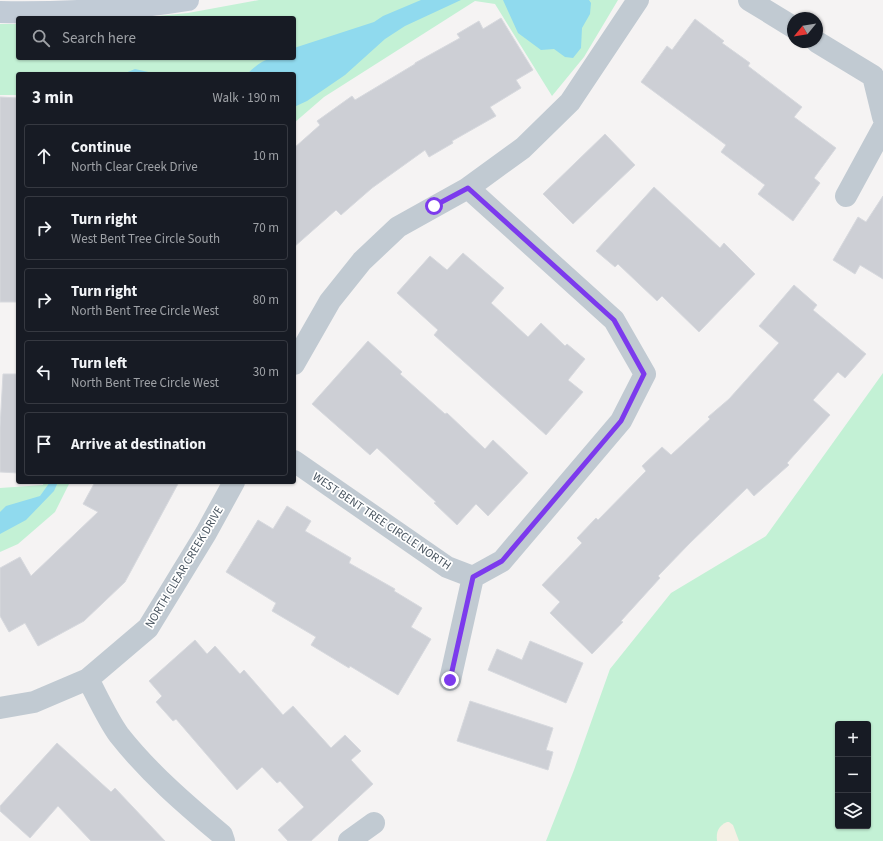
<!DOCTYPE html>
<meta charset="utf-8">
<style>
body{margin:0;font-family:"Source Sans 3",sans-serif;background:#20242c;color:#f1f3f6}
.controls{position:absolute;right:12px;bottom:12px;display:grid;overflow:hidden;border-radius:4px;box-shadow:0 1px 3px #0004}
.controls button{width:36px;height:36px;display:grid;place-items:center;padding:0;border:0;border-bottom:1px solid #363941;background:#171b24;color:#f1f3f6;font:20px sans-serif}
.compass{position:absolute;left:787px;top:12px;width:36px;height:36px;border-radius:50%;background:#171b24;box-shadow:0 1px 3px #0004;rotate:240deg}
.stop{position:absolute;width:12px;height:12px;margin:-9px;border:3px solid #7c3aed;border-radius:50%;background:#fff}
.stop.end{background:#7c3aed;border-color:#fff;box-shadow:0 1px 4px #0008}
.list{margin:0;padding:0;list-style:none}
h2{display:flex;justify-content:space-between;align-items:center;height:52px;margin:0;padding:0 16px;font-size:17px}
h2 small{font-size:13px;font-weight:400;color:#9ea1a6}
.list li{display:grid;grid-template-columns:26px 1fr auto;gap:12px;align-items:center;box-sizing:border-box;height:64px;margin:0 8px 8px;padding:0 8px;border:1px solid #363941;border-radius:4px}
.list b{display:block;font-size:15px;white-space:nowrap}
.list p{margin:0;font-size:13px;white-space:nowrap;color:#9ea1a6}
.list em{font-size:13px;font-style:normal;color:#9ea1a6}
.icon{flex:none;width:22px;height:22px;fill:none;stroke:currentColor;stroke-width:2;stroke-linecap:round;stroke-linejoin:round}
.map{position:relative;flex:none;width:883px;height:841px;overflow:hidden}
.search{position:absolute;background:#171b24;box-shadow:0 1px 3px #0004;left:16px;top:16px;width:280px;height:44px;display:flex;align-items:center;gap:10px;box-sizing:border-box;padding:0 14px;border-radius:4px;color:#9ea1a6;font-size:15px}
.panel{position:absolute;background:#171b24;box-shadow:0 1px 3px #0004;left:16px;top:72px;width:280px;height:412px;border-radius:4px}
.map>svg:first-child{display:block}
</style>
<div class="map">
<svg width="883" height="841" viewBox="0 0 883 841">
<rect width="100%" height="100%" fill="#f5f3f3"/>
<path fill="#c3f1d5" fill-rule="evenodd" d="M 259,0 L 618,0 L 584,57 L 552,96 L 495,4 L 475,1 L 324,97 L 294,123 L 294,74 L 18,74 L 18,95 L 0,95 L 0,24 L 18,24 L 18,58 L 294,58 L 294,18 L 138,18 L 188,13 Z
M 883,373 L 883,841 L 546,841 L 574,770 L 610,669 L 671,593 L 766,536 ZM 838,724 L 868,724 L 868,826 L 838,826 Z
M 44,482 L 70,482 L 55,512 L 18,544 L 0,552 L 0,488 L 43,485 Z"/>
<path fill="#f5f0e5" d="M 727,822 L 729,822 L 733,825 L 739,841 L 717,841 C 716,832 718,826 727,822 Z"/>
<path fill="#90daee" d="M 421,0 L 461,0 L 405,26 L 385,39 L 345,75 L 307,101 L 294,107 L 294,74 L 247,74 C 266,56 269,58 294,58 L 294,48 L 374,22 L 383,16 Z
M 503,0 L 589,0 L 591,3 L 590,14 L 582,28 L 581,48 L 573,58 L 565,57 L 554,49 L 541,50 L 518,33 Z
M 135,69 L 157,74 L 123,74 Z
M 50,482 L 58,482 L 54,491 L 26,520 L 0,534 L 0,512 L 6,506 L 40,496 Z"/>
<path fill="#cdcfd5" stroke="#d7d9de" d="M 501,18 L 533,70 L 516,80 L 521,88 L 490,107 L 496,116 L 452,141 L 453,143 L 429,157 L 425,150 L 372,188 L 341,215 L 336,210 L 294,247 L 294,148 L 320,125 L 317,121 L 352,96 L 355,100 L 415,64 L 415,63 L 460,38 L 457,34 L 479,21 L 483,29 Z
M 695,19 L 724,41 L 722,43 L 750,63 L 748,66 L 802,107 L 794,117 L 836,148 L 814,178 L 820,183 L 793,221 L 758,194 L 765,185 L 721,152 L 726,145 L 641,82 L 667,46 L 672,50 Z
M 0,97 L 18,98 L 18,302 L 0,302 Z
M 605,134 L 635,165 L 573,224 L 543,194 Z
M 654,187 L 720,248 L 724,243 L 755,274 L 699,332 L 662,296 L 657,301 L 618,264 L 615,267 L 596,251 Z
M 883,196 L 883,279 L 860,265 L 855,274 L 833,260 L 858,217 L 866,222 Z
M 463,253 L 504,288 L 491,303 L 528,337 L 541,323 L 565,346 L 567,344 L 585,359 L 568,380 L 583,392 L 546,435 L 434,335 L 438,330 L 397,293 L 430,256 L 447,270 Z
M 794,285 L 817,305 L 813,310 L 866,354 L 845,378 L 838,372 L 813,400 L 830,415 L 787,463 L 789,465 L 754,496 L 747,488 L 690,543 L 658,576 L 660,578 L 621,621 L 623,622 L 592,654 L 550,613 L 560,602 L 542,585 L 582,543 L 577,538 L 596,518 L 598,520 L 646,471 L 642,466 L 662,447 L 671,455 L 710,419 L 708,417 L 729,399 L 779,343 L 759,326 Z
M 368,341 L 402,372 L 400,374 L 445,414 L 447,413 L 485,449 L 493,440 L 528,473 L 488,516 L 476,504 L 457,525 L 434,503 L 436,502 L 377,448 L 370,455 L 312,404 Z
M 3,374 L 18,374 L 18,473 L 0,472 L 0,427 Z
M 95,482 L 179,482 L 125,582 L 84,621 L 38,646 L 25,623 L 9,632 L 0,616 L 0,568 L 20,557 L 31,576 L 98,512 L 83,504 Z
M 287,506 L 311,521 L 305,531 L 351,558 L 349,563 L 395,589 L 394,591 L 422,608 L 411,627 L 431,639 L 398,695 L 350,666 L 349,668 L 311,645 L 316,637 L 272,611 L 276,603 L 226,572 L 258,520 L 273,529 Z
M 195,640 L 207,654 L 215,646 L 240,674 L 244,670 L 283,715 L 293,706 L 331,748 L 345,735 L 361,751 L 351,760 L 373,784 L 311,841 L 288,841 L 278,830 L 304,807 L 280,781 L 277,783 L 262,767 L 237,790 L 176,719 L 173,721 L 156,702 L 162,696 L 149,681 Z
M 530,641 L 583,663 L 566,703 L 488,670 L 497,649 L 522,660 Z
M 470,701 L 553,728 L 546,750 L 553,752 L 548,770 L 457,741 Z
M 57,743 L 111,792 L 115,788 L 165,841 L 91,841 L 58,806 L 30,838 L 0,811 L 0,806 Z"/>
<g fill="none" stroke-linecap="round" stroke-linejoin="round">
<path stroke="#c1cad2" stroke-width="22" d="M 749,0 L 793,27
M 817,42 L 873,76 L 883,117
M 846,196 L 883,128
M 294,364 L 330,301 L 362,261 L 398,227 L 468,188 L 523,148 L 570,102 L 638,0
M 294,461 L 447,567 L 473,577
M 88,679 C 97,696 108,720 119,735 C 149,773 185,804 222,835 L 224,841
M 450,680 L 473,577 L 502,561 L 621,421 L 645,374 L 614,320 L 468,188
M 0,708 L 34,702 L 88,679 L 148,628 L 206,533 L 234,482
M 349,841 L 374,823"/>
<path stroke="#c1cbd6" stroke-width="22" d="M 0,12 C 63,13 127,10 188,0"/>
</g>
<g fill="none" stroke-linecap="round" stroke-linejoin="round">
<path stroke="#7c3aed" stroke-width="5" d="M 434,206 L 468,188 L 614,320 L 644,374 L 621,421 L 502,561 L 473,577 L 450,680"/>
</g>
<g text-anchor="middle" stroke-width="3.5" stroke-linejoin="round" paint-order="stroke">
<g font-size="12" fill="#4a5661" stroke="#fff">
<text transform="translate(382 521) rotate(34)" y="4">WEST BENT TREE CIRCLE NORTH</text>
<text transform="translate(184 567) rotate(-59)" y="4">NORTH CLEAR CREEK DRIVE</text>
</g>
</g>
</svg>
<div class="controls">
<button>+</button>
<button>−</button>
<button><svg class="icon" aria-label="layers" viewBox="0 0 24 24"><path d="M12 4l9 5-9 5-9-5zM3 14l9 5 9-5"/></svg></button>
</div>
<svg class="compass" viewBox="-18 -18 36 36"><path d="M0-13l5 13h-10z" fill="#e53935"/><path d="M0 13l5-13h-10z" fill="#9ea1a6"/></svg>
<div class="stop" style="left:434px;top:206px"></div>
<div class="stop end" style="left:450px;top:680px"></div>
<div class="search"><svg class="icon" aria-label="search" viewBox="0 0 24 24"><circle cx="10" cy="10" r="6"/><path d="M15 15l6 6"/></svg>Search here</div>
<section class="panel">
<h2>3 min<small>Walk · 190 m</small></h2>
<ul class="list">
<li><svg class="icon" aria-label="ahead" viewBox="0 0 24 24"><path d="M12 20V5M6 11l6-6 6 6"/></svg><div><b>Continue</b><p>North Clear Creek Drive</p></div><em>10 m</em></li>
<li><svg class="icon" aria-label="right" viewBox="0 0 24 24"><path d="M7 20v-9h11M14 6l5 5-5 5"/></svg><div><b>Turn right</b><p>West Bent Tree Circle South</p></div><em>70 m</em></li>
<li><svg class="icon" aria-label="right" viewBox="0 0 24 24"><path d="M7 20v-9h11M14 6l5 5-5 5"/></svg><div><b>Turn right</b><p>North Bent Tree Circle West</p></div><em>80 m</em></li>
<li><svg class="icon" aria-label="left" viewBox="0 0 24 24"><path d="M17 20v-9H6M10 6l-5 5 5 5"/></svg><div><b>Turn left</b><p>North Bent Tree Circle West</p></div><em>30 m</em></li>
<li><svg class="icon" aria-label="arrive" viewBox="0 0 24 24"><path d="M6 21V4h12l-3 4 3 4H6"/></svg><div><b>Arrive at destination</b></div></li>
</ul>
</section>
</div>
